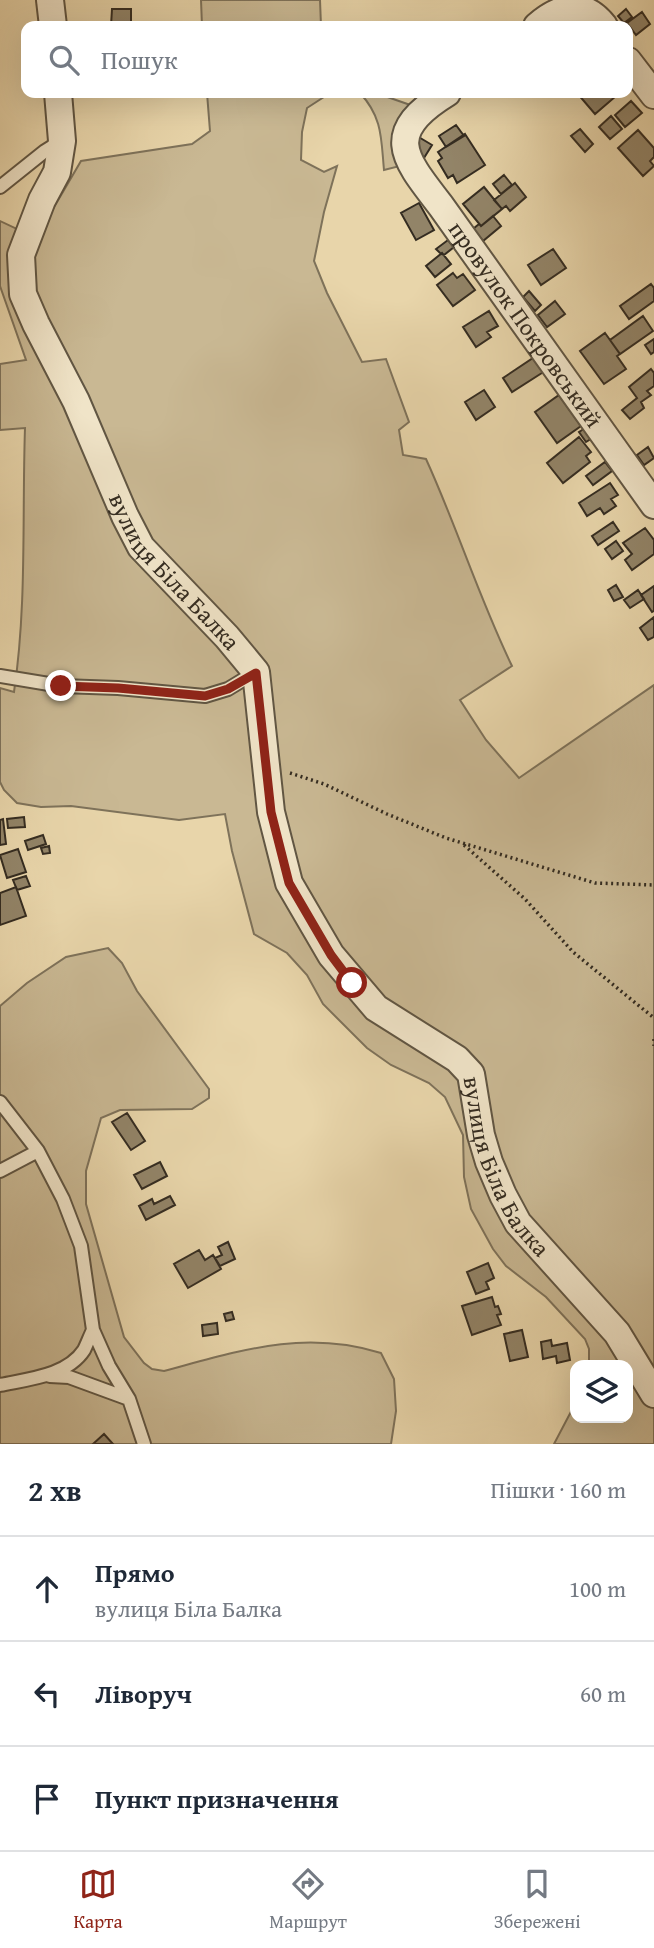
<!DOCTYPE html>
<html lang="uk">
<meta charset="utf-8">
<style>
body{margin:0;font-family:"Gentium Book Plus",serif;background:#f2f2f3;color:#1f2937}
.controls{position:absolute;right:21px;bottom:21px;display:grid;overflow:hidden;border-radius:14px;box-shadow:0 7px 28px #0002}
.controls button{width:63px;height:63px;display:grid;place-items:center;padding:0;border:0;border-bottom:2px solid #e0e1e3;background:#fff;color:#1f2937;font:35px sans-serif}
.stop{position:absolute;width:21px;height:21px;margin:-16px;border:5px solid #8f2418;border-radius:50%;background:#fff}
.stop.end{background:#8f2418;border-color:#fff;box-shadow:0 2px 7px #0008}
.list{margin:0;padding:0;list-style:none}
h2{display:flex;justify-content:space-between;align-items:center;height:91px;margin:0;padding:0 28px;font-size:30px}
h2 small{font-size:23px;font-weight:400;color:#747a83}
.list li{display:grid;grid-template-columns:46px 1fr auto;gap:21px;align-items:center;box-sizing:border-box;height:105px;padding:0 28px;border-top:2px solid #e0e1e3}
.list b{display:block;font-size:26px;white-space:nowrap}
.list p{margin:0;font-size:23px;white-space:nowrap;color:#747a83}
.list em{font-size:23px;font-style:normal;color:#747a83}
.icon{flex:none;width:38px;height:38px;fill:none;stroke:currentColor;stroke-width:2;stroke-linecap:round;stroke-linejoin:round}
.map{position:relative;flex:none;width:654px;height:1444px;overflow:hidden}
.search{position:absolute;background:#fff;box-shadow:0 7px 28px #0002;left:21px;right:21px;top:21px;height:77px;display:flex;align-items:center;gap:18px;box-sizing:border-box;padding:0 24px;border-radius:14px;color:#747a83;font-size:26px}
.sheet{height:406px;background:#fff}
nav{display:flex;justify-content:space-around;align-items:center;box-sizing:border-box;height:98px;border-top:2px solid #e0e1e3;background:#fff;font-size:19px;color:#747a83}
nav a{display:grid;justify-items:center;gap:4px}
nav .on{color:#8f2418}
.map>svg:first-child{display:block}
</style>
<div class="map">
<svg width="654" height="1444" viewBox="0 0 654 1444">
<rect width="100%" height="100%" fill="#e8d5aa"/>
<filter id="stains"><feTurbulence type="fractalNoise" baseFrequency=".00286" numOctaves="4"/><feColorMatrix values="0 0 0 0 .2 0 0 0 0 .09 0 0 0 0 .02 0 0 0 .5 -.17"/></filter>
<radialGradient id="worn" r=".72"><stop offset=".6" stop-color="#630" stop-opacity="0"/><stop offset="1" stop-color="#630" stop-opacity=".3"/></radialGradient>
<path fill="#c9b893" stroke="#7e725a" stroke-width="2" d="M 201,0 L 320,0 L 321,26 L 202,26 Z
M 207,93 L 330,93 L 307,108 L 302,132 L 301,160 L 324,172 L 337,166 L 324,212 L 314,261 L 327,293 L 362,362 L 386,359 L 409,422 L 399,430 L 403,455 L 426,459 C 457,527 479,598 512,666 L 460,700 L 486,740 L 519,778 L 654,685 L 654,1444 L 554,1444 L 575,1404 L 575,1418 L 628,1418 L 628,1365 L 589,1365 L 589,1349 L 585,1339 L 546,1297 L 506,1266 L 493,1249 L 471,1209 L 464,1177 L 463,1135 L 445,1097 L 429,1083 L 391,1065 L 367,1048 L 323,1004 L 307,975 L 287,953 L 254,934 L 232,851 L 225,814 L 179,820 L 71,806 L 41,807 L 17,803 L 4,790 L 0,782 L 0,688 L 14,692 C 27,605 22,516 25,428 L 0,430 L 0,364 L 26,360 L 0,286 L 0,221 L 36,238 L 81,161 L 192,144 L 210,131 Z
M 360,93 L 376,93 L 416,107 L 400,166 L 384,170 C 381,139 383,118 360,93 Z
M 108,948 L 122,963 L 137,991 L 209,1089 L 209,1098 L 192,1109 L 120,1110 L 101,1118 L 86,1171 L 86,1204 L 124,1337 L 144,1363 L 152,1369 L 164,1371 C 239,1351 303,1329 381,1353 L 394,1379 L 396,1411 L 391,1444 L 0,1444 L 0,1006 L 27,983 L 66,957 Z"/>
<path fill="#928468" stroke="#342c21" stroke-width="2" d="M 112,9 L 131,9 L 131,26 L 111,26 Z
M 626,9 L 632,17 L 624,23 L 618,16 Z
M 642,12 L 650,24 L 636,35 L 627,23 Z
M 577,93 L 613,93 L 616,96 L 595,114 Z
M 631,101 L 642,113 L 625,127 L 615,115 Z
M 611,116 L 622,129 L 610,139 L 599,127 Z
M 456,125 L 464,136 L 446,147 L 439,136 Z
M 580,129 L 593,144 L 585,152 L 571,136 Z
M 638,130 L 654,148 L 654,157 L 650,161 L 654,166 L 643,176 L 618,148 Z
M 465,134 L 485,165 L 457,183 L 453,175 L 448,178 L 438,161 L 442,158 L 438,152 Z
M 417,136 L 432,145 L 424,158 L 415,153 Z
M 504,175 L 512,185 L 501,194 L 493,184 Z
M 515,183 L 526,197 L 510,211 L 506,206 L 502,209 L 494,200 Z
M 484,187 L 502,209 L 481,226 L 463,204 Z
M 419,203 L 434,230 L 416,240 L 401,213 Z
M 493,216 L 501,226 L 483,241 L 473,229 L 479,224 L 481,226 Z
M 448,240 L 454,247 L 444,255 L 441,254 L 436,249 Z
M 553,249 L 566,268 L 541,285 L 528,265 Z
M 442,253 L 451,264 L 435,277 L 426,266 Z
M 453,273 L 457,278 L 463,274 L 475,290 L 453,306 L 437,285 Z
M 651,284 L 654,288 L 654,301 L 629,319 L 620,306 Z
M 529,291 L 541,305 L 535,311 L 523,297 Z
M 555,301 L 565,314 L 547,327 L 538,315 Z
M 489,311 L 498,326 L 487,332 L 491,337 L 476,347 L 463,327 Z
M 643,316 L 653,331 L 620,354 L 610,340 Z
M 605,333 L 620,354 L 617,356 L 626,369 L 604,384 L 580,351 Z
M 654,339 L 654,352 L 651,354 L 645,345 Z
M 536,356 L 545,371 L 512,392 L 503,378 Z
M 651,369 L 654,373 L 654,386 L 647,391 L 651,395 L 641,402 L 644,408 L 630,419 L 622,410 L 637,398 L 629,387 Z
M 484,390 L 495,407 L 476,420 L 465,402 Z
M 559,395 L 581,426 L 557,443 L 535,412 Z
M 587,427 L 594,437 L 586,442 L 579,432 Z
M 579,437 L 591,452 L 586,456 L 590,462 L 563,483 L 547,463 Z
M 648,447 L 654,458 L 644,465 L 637,455 Z
M 605,462 L 612,471 L 593,485 L 586,476 Z
M 610,483 L 618,495 L 611,499 L 616,506 L 604,514 L 600,508 L 587,516 L 579,503 Z
M 613,522 L 619,531 L 598,545 L 592,536 Z
M 645,528 L 654,540 L 654,554 L 632,570 L 625,560 L 632,554 L 623,543 Z
M 616,541 L 623,551 L 612,559 L 605,549 Z
M 616,585 L 623,597 L 614,601 L 608,590 Z
M 654,586 L 654,611 L 652,612 L 641,595 Z
M 638,590 L 644,599 L 630,608 L 624,600 Z
M 654,617 L 654,637 L 648,640 L 640,628 Z
M 24,817 L 25,827 L 8,828 L 7,819 Z
M 3,819 L 6,844 L 0,845 L 0,820 Z
M 43,835 L 46,844 L 28,850 L 25,841 Z
M 49,846 L 50,853 L 43,854 L 41,848 Z
M 18,849 L 26,872 L 7,878 L 0,855 Z
M 26,876 L 30,886 L 17,890 L 13,880 Z
M 16,887 L 26,916 L 0,925 L 0,893 Z
M 127,1113 L 145,1141 L 131,1150 L 112,1122 Z
M 160,1162 L 167,1176 L 142,1189 L 134,1175 Z
M 170,1196 L 175,1205 L 146,1220 L 139,1206 L 152,1199 L 154,1204 Z
M 228,1242 L 235,1259 L 220,1266 L 215,1258 L 222,1255 L 218,1247 Z
M 199,1250 L 205,1260 L 213,1255 L 221,1269 L 188,1288 L 174,1264 Z
M 488,1263 L 494,1278 L 486,1282 L 489,1289 L 476,1294 L 467,1272 Z
M 492,1297 L 495,1307 L 498,1306 L 501,1314 L 497,1315 L 501,1325 L 472,1335 L 462,1306 Z
M 232,1312 L 234,1319 L 226,1321 L 224,1314 Z
M 217,1323 L 218,1334 L 203,1336 L 202,1325 Z
M 522,1330 L 528,1357 L 510,1361 L 504,1334 Z
M 551,1340 L 552,1346 L 567,1343 L 570,1360 L 557,1363 L 556,1356 L 543,1359 L 541,1342 Z
M 104,1434 L 113,1444 L 93,1444 Z"/>
<g fill="none" stroke-linecap="round" stroke-linejoin="round">
<defs>
<path id="lane" d="M 0,187 L 45,151 L 61,141
M 0,676 L 61,686 L 118,688 L 205,696 L 228,689 L 256,672
M 0,1102 L 38,1151 L 63,1199 L 81,1246 L 93,1330 L 109,1366 L 129,1399 L 144,1444
M 0,1171 L 38,1151
M 50,1376 L 69,1377 L 129,1399
M 0,1385 C 28,1379 67,1376 84,1350 C 87,1344 90,1336 93,1330"/>
<g id="street">
<path d="M 50,0 L 53,26"/>
<path d="M 537,26 C 560,6 584,0 604,26"/>
<path d="M 628,61 L 654,95"/>
<path id="s1" d="M 58,93 L 62,141 L 57,172 L 42,200 L 21,255 L 23,294 L 36,324 L 76,401 L 125,516 L 141,547 L 227,637 L 256,672 L 271,812 L 289,883 L 331,955 L 376,1008 L 457,1059 L 471,1074 L 481,1135 L 489,1162 L 503,1195 L 518,1223 L 617,1333 L 654,1394"/>
<path id="s2" d="M 447,93 C 382,133 403,157 441,206 L 654,505"/>
</g>
</defs>
<use href="#lane" stroke="#615643" stroke-width="16"/>
<use href="#street" stroke="#615643" stroke-width="30"/>
<path stroke="#342c21" stroke-width="3.5" stroke-dasharray="2 3.5" stroke-linecap="butt" d="M 290,773 L 324,784 L 387,814 L 446,838 L 595,883 L 654,885
M 464,845 L 525,899 L 573,952 L 654,1018
M 654,1039 L 654,1046"/>
<use href="#lane" stroke="#f0e4c8" stroke-width="12"/>
<use href="#street" stroke="#f0e4c8" stroke-width="26"/>
</g>
<g fill="none" stroke-linecap="round" stroke-linejoin="round">
<path stroke="#8f2418" stroke-width="9" d="M 61,686 L 118,688 L 205,696 L 228,689 L 256,673 L 271,812 L 289,883 L 331,955 L 352,983"/>
</g>
<g text-anchor="middle" stroke-width="5" stroke-linejoin="round" paint-order="stroke">
<g font-size="24" fill="#342c21" stroke="#f0e4c8">
<text dy="8" stroke="none"><textPath href="#s2" startOffset="287">провулок Покровський</textPath></text>
<text dy="8" stroke="none"><textPath href="#s1" startOffset="528">вулиця Біла Балка</textPath></text>
<text dy="8" stroke="none"><textPath href="#s1" startOffset="1242">вулиця Біла Балка</textPath></text>
</g>
</g>
<rect width="100%" height="100%" filter="url(#stains)"/>
<rect width="100%" height="100%" fill="url(#worn)"/>
</svg>
<div class="controls">
<button><svg class="icon" aria-label="layers" viewBox="0 0 24 24"><path d="M12 4l9 5-9 5-9-5zM3 14l9 5 9-5"/></svg></button>
</div>
<div class="stop" style="left:352px;top:983px"></div>
<div class="stop end" style="left:61px;top:686px"></div>
<div class="search"><svg class="icon" aria-label="search" viewBox="0 0 24 24"><circle cx="10" cy="10" r="6"/><path d="M15 15l6 6"/></svg>Пошук</div>
</div>
<section class="sheet">
<h2>2 хв<small>Пішки · 160 m</small></h2>
<ul class="list">
<li><svg class="icon" aria-label="ahead" viewBox="0 0 24 24"><path d="M12 20V5M6 11l6-6 6 6"/></svg><div><b>Прямо</b><p>вулиця Біла Балка</p></div><em>100 m</em></li>
<li><svg class="icon" aria-label="left" viewBox="0 0 24 24"><path d="M17 20v-9H6M10 6l-5 5 5 5"/></svg><div><b>Ліворуч</b></div><em>60 m</em></li>
<li><svg class="icon" aria-label="arrive" viewBox="0 0 24 24"><path d="M6 21V4h12l-3 4 3 4H6"/></svg><div><b>Пункт призначення</b></div></li>
</ul>
</section>
<nav>
<a class="on"><svg class="icon" aria-label="map" viewBox="0 0 24 24"><path d="M3 6l6-2 6 2 6-2v14l-6 2-6-2-6 2zM9 4v14M15 6v14"/></svg>Карта</a>
<a><svg class="icon" aria-label="directions" viewBox="0 0 24 24"><path d="M12 3l9 9-9 9-9-9zM9 14v-3h6M13 9l2 2-2 2"/></svg>Маршрут</a>
<a><svg class="icon" aria-label="saved" viewBox="0 0 24 24"><path d="M7 4h10v16l-5-4-5 4z"/></svg>Збережені</a>
</nav>
